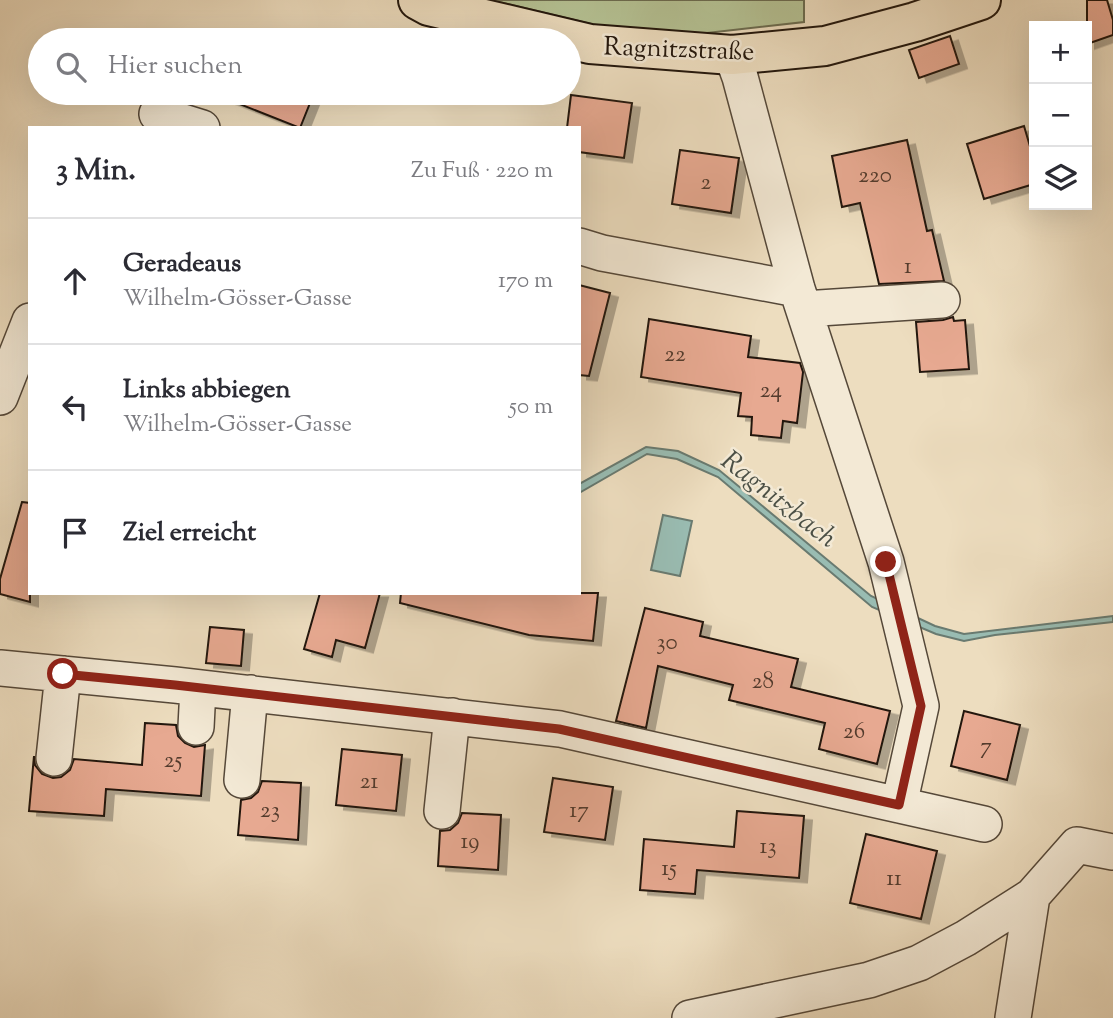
<!DOCTYPE html>
<html lang="de">
<meta charset="utf-8">
<style>
body{margin:0;font-family:"Sorts Mill Goudy",serif;background:#f2f2f3;color:#2b2b33}
.controls{position:absolute;right:21px;top:21px;display:grid;overflow:hidden;border-radius:0px;box-shadow:0 7px 28px #0002}
.controls button{width:63px;height:63px;display:grid;place-items:center;padding:0;border:0;border-bottom:2px solid #e1e1e2;background:#fff;color:#2b2b33;font:35px sans-serif}
.stop{position:absolute;width:21px;height:21px;margin:-16px;border:5px solid #8f2418;border-radius:50%;background:#fff}
.stop.end{background:#8f2418;border-color:#fff;box-shadow:0 2px 7px #0008}
.list{margin:0;padding:0;list-style:none}
h2{display:flex;justify-content:space-between;align-items:center;height:91px;margin:0;padding:0 28px;font-size:30px}
h2 small{font-size:23px;font-weight:400;color:#7c7c81}
.list li{display:grid;grid-template-columns:46px 1fr auto;gap:21px;align-items:center;box-sizing:border-box;height:126px;padding:0 28px;border-top:2px solid #e1e1e2}
.list b{display:block;font-size:26px;white-space:nowrap}
.list p{margin:0;font-size:23px;white-space:nowrap;color:#7c7c81}
.list em{font-size:23px;font-style:normal;color:#7c7c81}
.icon{flex:none;width:38px;height:38px;fill:none;stroke:currentColor;stroke-width:2;stroke-linecap:round;stroke-linejoin:round}
.map{position:relative;flex:none;width:1113px;height:1018px;overflow:hidden}
.search{position:absolute;background:#fff;box-shadow:0 7px 28px #0002;left:28px;top:28px;width:553px;height:77px;display:flex;align-items:center;gap:18px;box-sizing:border-box;padding:0 24px;border-radius:38px;color:#7c7c81;font-size:26px}
.panel{position:absolute;background:#fff;box-shadow:0 7px 28px #0002;left:28px;top:126px;width:553px;height:469px;border-radius:0px}
.map>svg:first-child{display:block}
</style>
<div class="map">
<svg width="1113" height="1018" viewBox="0 0 1113 1018">
<defs>
<filter id="shadow"><feDropShadow dx="8" dy="4.5" stdDeviation="0" flood-color="#0004"/></filter>
</defs>
<rect width="100%" height="100%" fill="#edddbf"/>
<filter id="stains"><feTurbulence type="fractalNoise" baseFrequency=".00286" numOctaves="4"/><feColorMatrix values="0 0 0 0 .2 0 0 0 0 .09 0 0 0 0 .02 0 0 0 .5 -.17"/></filter>
<radialGradient id="worn" r=".72"><stop offset=".6" stop-color="#630" stop-opacity="0"/><stop offset="1" stop-color="#630" stop-opacity=".3"/></radialGradient>
<path fill="#b5c294" stroke="#6c6c50" stroke-width="2" d="M 491,0 L 804,0 L 804,22 L 654,39 Z"/>
<path fill="#99bcb2" stroke="#697a70" stroke-width="2" d="M 646,447 L 678,451 L 719,470 L 871,596 L 935,626 L 964,634 L 1113,616 L 1113,622 L 995,635 L 964,641 L 936,634 L 872,607 L 718,477 L 677,459 L 647,454 L 579,493 L 579,484 Z
M 663,515 L 692,521 L 680,576 L 651,570 Z"/>
<path fill="#e7a991" stroke="#22160c" stroke-width="2" filter="url(#shadow)" d="M 1087,0 L 1107,0 L 1113,20 L 1113,35 L 1087,44 Z
M 950,36 L 959,64 L 919,78 L 909,50 Z
M 212,93 L 314,93 L 300,128 Z
M 571,95 L 632,103 L 624,158 L 579,152 L 579,128 L 567,128 Z
M 1024,126 L 1034,160 L 1034,184 L 984,199 L 967,144 Z
M 907,140 L 927,231 L 932,230 L 944,281 L 879,284 L 860,203 L 842,207 L 832,156 Z
M 680,150 L 739,158 L 731,213 L 672,204 Z
M 579,285 L 610,293 L 589,376 L 579,375 Z
M 953,317 L 954,321 L 965,320 L 969,369 L 920,372 L 916,322 L 943,320 Z
M 649,319 L 751,336 L 748,357 L 800,363 L 803,372 L 797,423 L 783,421 L 781,438 L 751,435 L 752,417 L 738,416 L 741,393 L 641,377 Z
M 22,502 L 30,503 L 30,602 L 0,594 L 0,579 Z
M 320,593 L 380,593 L 365,648 L 336,640 L 332,657 L 304,649 Z
M 401,593 L 598,593 L 593,641 L 529,635 L 400,603 Z
M 645,608 L 703,622 L 700,636 L 798,659 L 791,687 L 890,711 L 877,764 L 819,749 L 825,723 L 729,700 L 733,685 L 658,666 L 646,728 L 616,721 Z
M 210,627 L 244,630 L 241,666 L 206,663 Z
M 964,711 L 1020,725 L 1007,780 L 951,766 Z
M 145,723 L 176,725 L 178,736 L 185,743 L 194,747 L 205,745 L 201,796 L 106,789 L 104,816 L 29,811 L 34,756 L 35,765 L 42,774 L 53,778 L 61,777 L 70,770 L 74,759 L 142,765 Z
M 342,749 L 402,755 L 396,811 L 336,805 Z
M 553,778 L 613,787 L 605,840 L 544,832 Z
M 262,781 L 301,783 L 298,840 L 238,835 L 241,800 L 251,798 L 258,792 Z
M 737,811 L 804,816 L 799,878 L 697,870 L 695,894 L 640,890 L 644,839 L 734,847 Z
M 462,813 L 501,815 L 498,870 L 438,866 L 440,831 L 450,830 L 458,823 Z
M 866,834 L 937,851 L 921,919 L 850,903 Z"/>
<g fill="none" stroke-linecap="round" stroke-linejoin="round">
<defs>
<path id="minor" d="M 732,55 L 740,77 L 797,289 L 886,562 L 921,706 L 899,805
M 157,114 L 202,128
M 579,246 L 602,253 L 797,289
M 804,309 L 942,300
M 0,397 L 30,321
M 0,668 L 175,685 L 560,729 L 984,824
M 196,727 L 198,688
M 54,758 L 63,674
M 242,780 L 250,693
M 442,811 L 452,716
M 690,1018 L 869,980 L 919,963 L 966,938 L 1032,896 L 1077,845 L 1113,852
M 1013,1018 L 1032,896"/>
<path id="major" d="M 418,0 L 429,6 L 590,44 L 732,55 L 825,46 L 915,22 L 981,0"/>
</defs>
<use href="#minor" stroke="#554839" stroke-width="38"/>
<use href="#major" stroke="#22160c" stroke-width="42"/>
<use href="#minor" stroke="#f3e9d5" stroke-width="35"/>
<use href="#major" stroke="#edddbf" stroke-width="38"/>
</g>
<g fill="none" stroke-linecap="round" stroke-linejoin="round">
<path stroke="#8f2418" stroke-width="9" d="M 63,674 L 175,685 L 559,729 L 899,805 L 921,706 L 886,562"/>
</g>
<g text-anchor="middle" stroke-width="5" stroke-linejoin="round" paint-order="stroke">
<g font-size="23" fill="#533b2d">
<text x="875" y="182">220</text>
<text x="706" y="189">2</text>
<text x="908" y="273">1</text>
<text x="675" y="361">22</text>
<text x="771" y="397">24</text>
<text x="667" y="649">30</text>
<text x="763" y="688">28</text>
<text x="854" y="738">26</text>
<text x="986" y="753">7</text>
<text x="173" y="767">25</text>
<text x="369" y="788">21</text>
<text x="270" y="817">23</text>
<text x="579" y="817">17</text>
<text x="470" y="848">19</text>
<text x="768" y="853">13</text>
<text x="669" y="875">15</text>
<text x="894" y="885">11</text>
</g>
<g font-size="26" fill="#22160c" stroke="#f3e9d5">
<text transform="translate(679 48) rotate(2)" y="9">Ragnitzstraße</text>
</g>
<g font-size="28" font-style="italic" fill="#4c5046" stroke="#f3e9d5">
<text transform="translate(780 498) rotate(38)" y="10">Ragnitzbach</text>
</g>
</g>
<rect width="100%" height="100%" filter="url(#stains)"/>
<rect width="100%" height="100%" fill="url(#worn)"/>
</svg>
<div class="controls">
<button>+</button>
<button>−</button>
<button><svg class="icon" aria-label="layers" viewBox="0 0 24 24"><path d="M12 4l9 5-9 5-9-5zM3 14l9 5 9-5"/></svg></button>
</div>
<div class="stop" style="left:63px;top:674px"></div>
<div class="stop end" style="left:886px;top:562px"></div>
<div class="search"><svg class="icon" aria-label="search" viewBox="0 0 24 24"><circle cx="10" cy="10" r="6"/><path d="M15 15l6 6"/></svg>Hier suchen</div>
<section class="panel">
<h2>3 Min.<small>Zu Fuß · 220 m</small></h2>
<ul class="list">
<li><svg class="icon" aria-label="ahead" viewBox="0 0 24 24"><path d="M12 20V5M6 11l6-6 6 6"/></svg><div><b>Geradeaus</b><p>Wilhelm-Gösser-Gasse</p></div><em>170 m</em></li>
<li><svg class="icon" aria-label="left" viewBox="0 0 24 24"><path d="M17 20v-9H6M10 6l-5 5 5 5"/></svg><div><b>Links abbiegen</b><p>Wilhelm-Gösser-Gasse</p></div><em>50 m</em></li>
<li><svg class="icon" aria-label="arrive" viewBox="0 0 24 24"><path d="M6 21V4h12l-3 4 3 4H6"/></svg><div><b>Ziel erreicht</b></div></li>
</ul>
</section>
</div>
